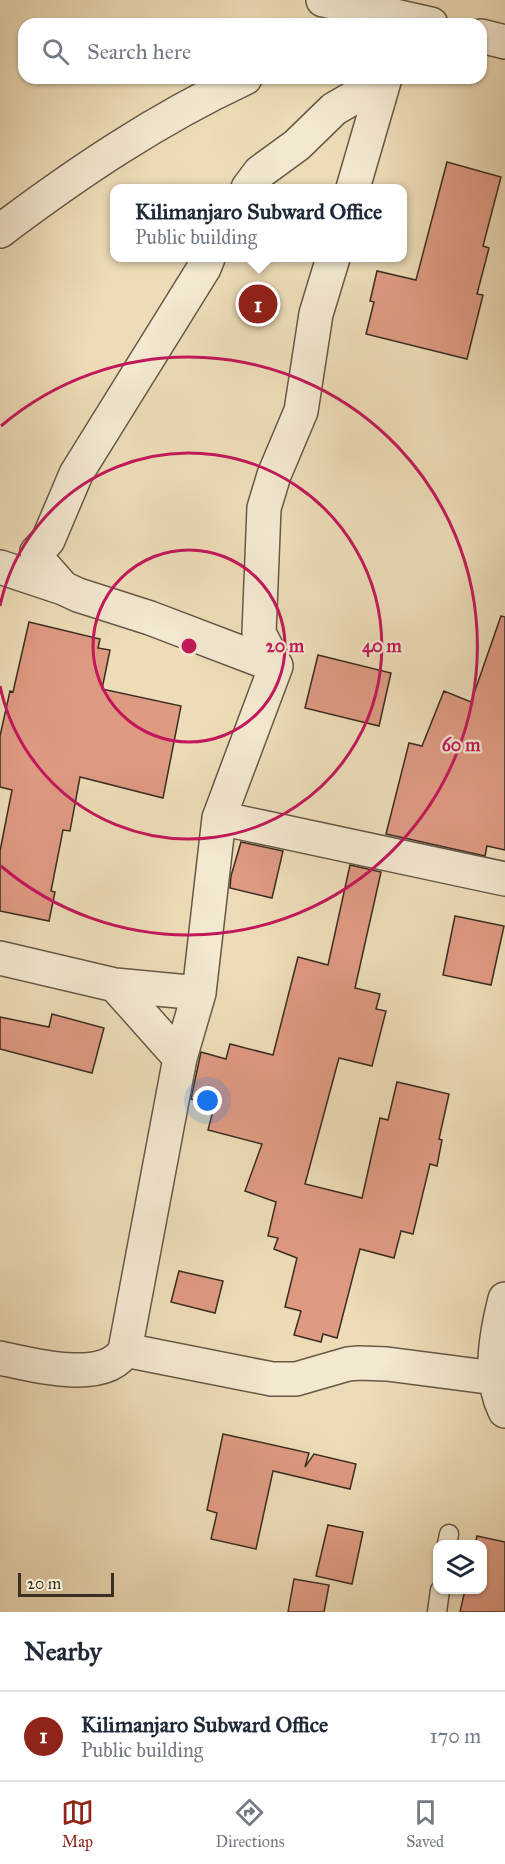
<!DOCTYPE html>
<style>
body{margin:0;font-family:"IM FELL Great Primer",serif;background:#f6f6f7;color:#1f2937}
.controls{position:absolute;right:18px;bottom:18px;display:grid;overflow:hidden;border-radius:12px;box-shadow:0 2px 4px #0004}
.controls button{width:54px;height:54px;display:grid;place-items:center;padding:0;border:0;border-bottom:2px solid #e0e1e3;background:#fff;color:#1f2937;font:30px sans-serif}
.scale{position:absolute;left:18px;bottom:15px;width:96px;box-sizing:border-box;padding-left:6px;border:3px solid #3a2d21;border-top:0;font-size:16px;line-height:21px;white-space:nowrap;color:#3a2d21;-webkit-text-stroke:4px #f3e8d0;paint-order:stroke}
.you{position:absolute;left:208px;top:1101px;width:21px;height:21px;margin:-15px;border:4px solid #fff;border-radius:50%;background:#1a73e8;box-shadow:0 0 0 9px #1a73e833}
.badge{display:grid;place-items:center;width:39px;height:39px;border-radius:50%;background:#8f2418;color:#fff;font-size:20px;font-weight:700}
.pin{position:absolute;translate:-50% -50%;border:3px solid #fff;box-shadow:0 2px 6px #0006}
.popup{position:absolute;left:110px;top:184px;width:297px;height:78px;box-sizing:border-box;display:grid;place-content:center;border-radius:12px;background:#fff;filter:drop-shadow(0 2px 4px #0005);font-size:20px;white-space:nowrap;color:#747a83}
.popup b{font-size:22px;color:#1f2937}
.popup::after{content:'';position:absolute;left:50%;top:100%;margin-left:-12px;border:12px solid transparent;border-top-color:#fff}
.list{margin:0;padding:0;list-style:none}
h2{display:flex;justify-content:space-between;align-items:center;height:78px;margin:0;padding:0 24px;font-size:26px}
h2 small{font-size:20px;font-weight:400;color:#747a83}
.list li{display:grid;grid-template-columns:39px 1fr auto;gap:18px;align-items:center;box-sizing:border-box;height:90px;padding:0 24px;border-top:2px solid #e0e1e3}
.list b{display:block;font-size:22px;white-space:nowrap}
.list p{margin:0;font-size:20px;white-space:nowrap;color:#747a83}
.list em{font-size:20px;font-style:normal;color:#747a83}
.icon{flex:none;width:33px;height:33px;fill:none;stroke:currentColor;stroke-width:2;stroke-linecap:round;stroke-linejoin:round}
.map{position:relative;flex:none;width:505px;height:1612px;overflow:hidden}
.search{position:absolute;background:#fff;box-shadow:0 2px 4px #0004;left:18px;right:18px;top:18px;height:66px;display:flex;align-items:center;gap:15px;box-sizing:border-box;padding:0 21px;border-radius:18px;color:#747a83;font-size:22px}
.sheet{height:168px;background:#fff}
nav{display:flex;justify-content:space-around;align-items:center;box-sizing:border-box;height:84px;border-top:2px solid #e0e1e3;background:#fff;font-size:16px;color:#747a83}
nav a{display:grid;justify-items:center;gap:3px}
nav .on{color:#8f2418}
.map>svg:first-child{display:block}
</style>
<div class="map">
<svg width="505" height="1612" viewBox="0 0 505 1612">
<rect width="100%" height="100%" fill="#eddcb7"/>
<filter id="stains"><feTurbulence type="fractalNoise" baseFrequency=".00333" numOctaves="4"/><feColorMatrix values="0 0 0 0 .2 0 0 0 0 .09 0 0 0 0 .02 0 0 0 .5 -.17"/></filter>
<radialGradient id="worn" r=".72"><stop offset=".6" stop-color="#630" stop-opacity="0"/><stop offset="1" stop-color="#630" stop-opacity=".3"/></radialGradient>
<path fill="#df9a82" stroke="#3a2d21" stroke-width="1.5" d="M 447,162 L 501,177 L 483,246 L 489,248 L 477,294 L 483,295 L 467,359 L 366,334 L 374,302 L 370,301 L 377,271 L 416,280 Z
M 501,616 L 505,617 L 505,850 L 487,846 L 485,856 L 386,834 L 409,743 L 422,746 L 444,691 L 471,702 Z
M 29,622 L 100,639 L 98,648 L 110,650 L 102,689 L 181,706 L 163,798 L 80,777 L 70,831 L 63,830 L 51,891 L 55,892 L 49,921 L 0,911 L 0,851 L 12,790 L 0,787 L 0,736 L 10,691 L 13,692 Z
M 318,655 L 391,673 L 379,726 L 305,708 Z
M 241,842 L 283,851 L 272,898 L 230,888 L 231,876 Z
M 350,865 L 381,872 L 355,988 L 380,994 L 376,1009 L 386,1011 L 372,1066 L 339,1058 L 305,1184 L 362,1198 L 380,1118 L 388,1120 L 397,1082 L 449,1094 L 439,1139 L 442,1140 L 437,1166 L 430,1164 L 413,1234 L 401,1231 L 394,1258 L 360,1249 L 337,1338 L 323,1334 L 321,1342 L 294,1335 L 301,1311 L 285,1307 L 297,1258 L 274,1249 L 278,1238 L 268,1236 L 276,1202 L 245,1191 L 262,1144 L 208,1130 L 214,1107 L 191,1099 L 201,1052 L 226,1059 L 230,1044 L 273,1055 L 298,957 L 328,965 Z
M 455,916 L 504,926 L 491,985 L 443,975 Z
M 52,1014 L 104,1028 L 92,1073 L 0,1049 L 0,1017 L 49,1027 Z
M 179,1271 L 223,1281 L 215,1313 L 171,1302 Z
M 223,1434 L 309,1453 L 305,1467 L 314,1454 L 356,1464 L 350,1489 L 273,1471 L 256,1549 L 211,1539 L 217,1513 L 207,1510 Z
M 328,1525 L 363,1532 L 352,1584 L 316,1576 Z
M 477,1536 L 505,1542 L 505,1612 L 460,1612 L 465,1590 L 483,1590 L 483,1545 L 475,1545 Z
M 294,1579 L 329,1585 L 324,1612 L 288,1612 Z"/>
<g fill="none" stroke-linecap="round" stroke-linejoin="round">
<defs>
<path id="service" d="M 447,1544 L 449,1534
M 437,1612 L 440,1590"/>
<path id="minor" d="M 323,0 L 431,24
M 481,36 L 505,42
M 248,188 L 260,172 L 297,145 L 334,109 L 384,80
M 353,188 L 385,78
M 0,231 C 77,173 157,119 245,78
M 0,567 L 63,588 L 78,595 L 150,618 L 276,666
M 63,588 L 41,563 L 37,552 L 48,540 L 76,474 L 204,268 L 208,258
M 219,818 L 505,879
M 0,958 L 115,985 L 199,993
M 115,985 L 180,1058
M 505,1299 C 496,1335 488,1377 505,1411
M 125,1350 L 272,1379 L 296,1379 L 348,1364 L 359,1363 L 387,1364 L 495,1378
M 0,1358 C 32,1365 106,1385 125,1350 L 180,1058 L 199,993 L 219,818 L 276,666 L 259,633 L 264,508 L 274,475 L 301,411 L 316,314 L 333,258"/>
</defs>
<use href="#service" stroke="#675946" stroke-width="21"/>
<use href="#minor" stroke="#675946" stroke-width="36"/>
<use href="#service" stroke="#f3e8d0" stroke-width="18"/>
<use href="#minor" stroke="#f3e8d0" stroke-width="33"/>
</g>
<g fill="none" stroke="#c2185b" stroke-width="3">
<circle cx="189" cy="646" r="96"/>
<path d="M0 606A193 193 0 1 1 0 686"/>
<path d="M1 426A289 289 0 1 1 1 866"/>
</g>
<circle cx="189" cy="646" r="9" fill="#c2185b" stroke="#f3e8d0" stroke-width="3"/>
<g font-size="18" text-anchor="middle" font-weight="bold" fill="#c2185b" stroke="#f3e8d0" stroke-width="4.5" stroke-linejoin="round" paint-order="stroke">
<text x="285" y="652">20 m</text>
<text x="382" y="652">40 m</text>
<text x="461" y="751">60 m</text>
</g>
<rect width="100%" height="100%" filter="url(#stains)"/>
<rect width="100%" height="100%" fill="url(#worn)"/>
</svg>
<div class="controls">
<button><svg class="icon" aria-label="layers" viewBox="0 0 24 24"><path d="M12 4l9 5-9 5-9-5zM3 14l9 5 9-5"/></svg></button>
</div>
<div class="scale">20 m</div>
<div class="you"></div>
<div class="pin badge" style="left:258px;top:304px">1</div>
<div class="popup"><b>Kilimanjaro Subward Office</b>Public building</div>
<div class="search"><svg class="icon" aria-label="search" viewBox="0 0 24 24"><circle cx="10" cy="10" r="6"/><path d="M15 15l6 6"/></svg>Search here</div>
</div>
<section class="sheet">
<h2>Nearby<small></small></h2>
<ul class="list">
<li><span class="badge">1</span><div><b>Kilimanjaro Subward Office</b><p>Public building</p></div><em>170 m</em></li>
</ul>
</section>
<nav>
<a class="on"><svg class="icon" aria-label="map" viewBox="0 0 24 24"><path d="M3 6l6-2 6 2 6-2v14l-6 2-6-2-6 2zM9 4v14M15 6v14"/></svg>Map</a>
<a><svg class="icon" aria-label="directions" viewBox="0 0 24 24"><path d="M12 3l9 9-9 9-9-9zM9 14v-3h6M13 9l2 2-2 2"/></svg>Directions</a>
<a><svg class="icon" aria-label="saved" viewBox="0 0 24 24"><path d="M7 4h10v16l-5-4-5 4z"/></svg>Saved</a>
</nav>
